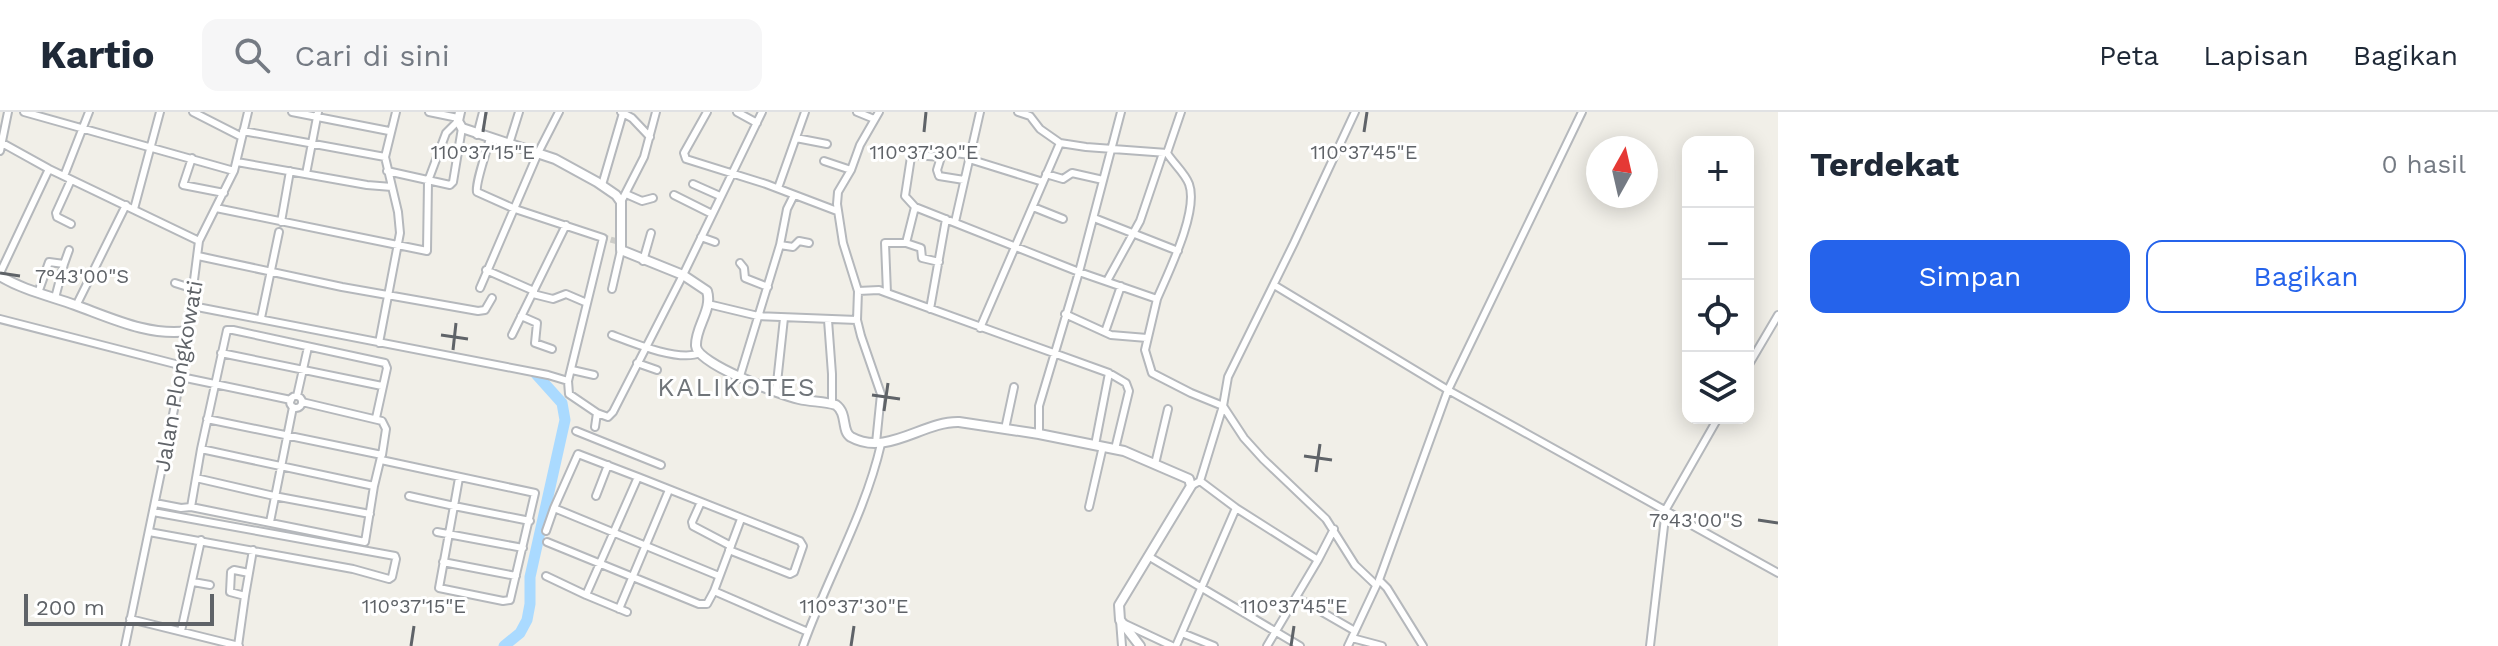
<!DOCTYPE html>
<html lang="id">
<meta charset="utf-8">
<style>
body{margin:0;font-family:"Work Sans",sans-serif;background:#f6f6f7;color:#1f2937}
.controls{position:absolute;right:24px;top:24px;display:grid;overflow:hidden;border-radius:16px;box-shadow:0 4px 20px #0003}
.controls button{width:72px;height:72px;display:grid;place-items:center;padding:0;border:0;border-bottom:2px solid #e0e1e3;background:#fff;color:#1f2937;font:40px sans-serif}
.compass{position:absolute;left:1586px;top:24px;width:72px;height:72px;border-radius:50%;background:#fff;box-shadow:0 4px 20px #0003;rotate:8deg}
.scale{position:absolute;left:24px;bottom:20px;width:190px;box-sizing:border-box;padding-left:8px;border:4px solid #5f6368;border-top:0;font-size:22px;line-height:28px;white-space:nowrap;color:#5f6368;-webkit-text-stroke:6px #fff;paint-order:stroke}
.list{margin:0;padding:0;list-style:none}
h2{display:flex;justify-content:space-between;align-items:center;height:104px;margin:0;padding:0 32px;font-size:34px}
h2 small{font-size:26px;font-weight:400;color:#747a83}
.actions{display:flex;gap:16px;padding:24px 32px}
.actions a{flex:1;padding:18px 0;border:2px solid #2563eb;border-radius:16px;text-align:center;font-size:28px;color:#2563eb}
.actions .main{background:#2563eb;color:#fff}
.icon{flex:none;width:44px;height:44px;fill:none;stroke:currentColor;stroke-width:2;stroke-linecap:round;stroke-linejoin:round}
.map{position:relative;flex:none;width:1778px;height:534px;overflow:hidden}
header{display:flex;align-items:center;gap:48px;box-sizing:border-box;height:112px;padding:0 40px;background:#fff;border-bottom:2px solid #e0e1e3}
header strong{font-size:38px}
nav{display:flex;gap:44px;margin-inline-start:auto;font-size:28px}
.search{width:560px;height:72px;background:#f6f6f7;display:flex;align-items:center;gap:20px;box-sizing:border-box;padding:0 28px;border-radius:16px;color:#747a83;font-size:30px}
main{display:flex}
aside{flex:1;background:#fff}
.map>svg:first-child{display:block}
</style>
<header>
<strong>Kartio</strong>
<div class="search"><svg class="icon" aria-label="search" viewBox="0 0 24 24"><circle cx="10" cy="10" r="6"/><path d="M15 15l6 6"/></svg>Cari di sini</div>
<nav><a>Peta</a><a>Lapisan</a><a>Bagikan</a></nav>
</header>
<main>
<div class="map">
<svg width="1778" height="534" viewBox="0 0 1778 534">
<rect width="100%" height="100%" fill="#f1efe8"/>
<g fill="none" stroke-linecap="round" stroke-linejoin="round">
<path stroke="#aadaff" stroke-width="11" d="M 504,534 L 520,521 L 527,508 L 530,492 L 530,465 L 565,308 L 562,291 L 536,262"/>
<path stroke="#ccccc8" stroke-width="6" stroke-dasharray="6 3" stroke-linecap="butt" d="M 602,125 L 619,130"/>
<defs>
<path id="minor" d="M 24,0 L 234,59
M 193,0 L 242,25
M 292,0 L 389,19
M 429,0 L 458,6
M 621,0 L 632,6 L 650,25
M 707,0 L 684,41 L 686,47 L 766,72 L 837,99
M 737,0 L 757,11
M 857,0 L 874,7
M 1018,0 L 1030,4 L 1040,17 L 1060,31
M 243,19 L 385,45
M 477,23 L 483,0
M 796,26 L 827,32
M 2,31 L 49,57 L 199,129
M 509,32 L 519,0
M 0,39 L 8,0
M 941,45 L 937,58 L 939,64 L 964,68
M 192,46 L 183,73 L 224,81
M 969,47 L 1043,70
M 824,49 L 851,58
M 237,50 L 367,73 L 392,75
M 387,59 L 450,73 L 453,70 L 462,16
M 306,62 L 318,0
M 1046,62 L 1063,67 L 1072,61 L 1103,68
M 64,64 L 89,0
M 693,72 L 720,84
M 602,73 L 623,1
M 778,76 L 805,0
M 626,82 L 642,89 L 653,86
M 674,83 L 712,102
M 621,90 L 644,45 L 656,0
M 915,95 L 1079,160 L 1157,187 C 1168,161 1199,99 1189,72 C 1185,61 1173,51 1167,41 L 1181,0
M 1033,95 L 1063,107
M 216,96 L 427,139 L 428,69 L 446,21 L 458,9
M 134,97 L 160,0
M 1094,106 L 1178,139
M 281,110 L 290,59
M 955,110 L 980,0
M 71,112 L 57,105 L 56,101 L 71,68
M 701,125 L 715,130
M 906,131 L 921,136 L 922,146 L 939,150
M 780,133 L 793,135 L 799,129 L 809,131
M 198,144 L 342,175 L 478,199 L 485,198 L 492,186
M 643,149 L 651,121
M 740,151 L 744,156 L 745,166 L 768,175
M 64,152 L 69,138
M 486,158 L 534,179
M 0,161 L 49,57
M 1107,169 L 1140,109 L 1163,41
M 175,171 L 194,177
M 1274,173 L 1448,278 L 1778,461
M 480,176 L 538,41 L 559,0
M 612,177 L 621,138
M 858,179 L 879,178 L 887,181 L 1109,261 L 1126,271 L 1129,279 L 1115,337
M 38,181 L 49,150 L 64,152 L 55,186
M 887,181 L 885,131 L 906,131 L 915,95 L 905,84 L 911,45 L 915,43 L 941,45 L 947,40 L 970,43
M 533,182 L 553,187 L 566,182 L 587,191
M 1157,187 L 1145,238 L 1152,261 L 1191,281 L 1223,294 L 1244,326 L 1263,347 L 1326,407 L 1355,453 L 1376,473
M 708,192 L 758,204 L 857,208
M 76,194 L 126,93
M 192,194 L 548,263 L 568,269 L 603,126 L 515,97 L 477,80 C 475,71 487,39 490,26
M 930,197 L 946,107
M 1065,202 L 1111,223 L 1147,226
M 521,204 L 537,211 L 535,231 L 552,237
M 261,206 L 279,120
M 0,207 L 183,254
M 828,208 L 832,262 L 832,291
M 980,216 L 1060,31 L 1086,35 L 1167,41
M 1105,220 L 1121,174
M 512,223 L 566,113
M 612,223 C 633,231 679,250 700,241
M 379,231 L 400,121 L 398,100 L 385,45 L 396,0
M 221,241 L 382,274
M 637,251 L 657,258
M 1748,254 L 1778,203
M 572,258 L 594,263
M 740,264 L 780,133 L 787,97 L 794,83
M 181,265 L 291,288
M 568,269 L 569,282 L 597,301
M 776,280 L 784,206
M 297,284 L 308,235
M290 290a6 6 0 1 1 12 0a6 6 0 1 1-12 0Z
M 207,307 L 382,343 L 386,317 L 382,309 L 302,290
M 595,315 L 597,301 L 608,305 L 613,300 L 683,163 L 762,0
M 1005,317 L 1014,275
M 576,319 L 661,353
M 1039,322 L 1039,294 L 1079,160 L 1121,0
M 876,331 L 881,282 L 861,224 L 857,208 L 858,179 L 843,131 L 837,92 L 838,80 L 851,58 L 860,33 L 879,0
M 1095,333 L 1109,261
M 201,337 L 374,374
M 381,348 L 535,381 L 510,488 L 503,489 L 439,476 L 454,394 L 409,384
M 1155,352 L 1168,297
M 638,365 L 578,342 L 554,396 L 719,464
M 196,366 L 274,384 L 370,402
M 459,366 L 454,394 L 530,409
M 1200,369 L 1236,396 L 1318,448 L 1267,534
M 1191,374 L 1200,369 L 1223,294 L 1228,265 L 1294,131 L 1355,0
M 596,384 L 608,353
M 701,390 L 692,410 L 693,414 L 731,434
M 155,391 L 181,396 L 191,395 L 201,337 L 227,218 L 233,218 L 385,251 L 387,256 L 376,306
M 191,395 L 365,430 L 374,374 L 381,345
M 1089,395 L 1103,334
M 741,407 L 714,479 L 808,520
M 270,410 L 293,295
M 546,419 L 554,396
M 149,420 L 353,457 L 389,467 L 392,465 L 396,447 L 395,444 L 153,400
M 437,420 L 523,436
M 547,430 L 699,492 L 707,492 L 714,479
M 1148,444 L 1300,534
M 1318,448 L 1334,417
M 443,450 L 516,464
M 546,464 L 586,483
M 193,470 L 210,473
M 245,484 L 253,438
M 1296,485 L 1355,519
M 619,497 L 669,378
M 627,500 L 586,483 L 638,365 L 800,429 L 803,434 L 794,460 L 790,462 L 729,438
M 130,507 L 239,534
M 1120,508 L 1122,534
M 1125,512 L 1172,534
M 181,519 L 201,428
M 1182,521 L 1214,534
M 1352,526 L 1382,534
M 125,534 L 183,254 L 199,129 L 234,59 L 248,0
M 238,534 L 245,484 L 230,480 L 231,460 L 234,458 L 249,461
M 803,534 C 827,466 865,402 881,332
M 1176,534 L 1236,396
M 1348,534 L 1377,472
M 1423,534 L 1387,476 L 1379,468 L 1448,278 L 1582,0
M 1650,534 L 1666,397 L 1718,306"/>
<path id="tertiary" d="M 460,0 L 458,9 L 462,16 L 555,47 L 597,70 L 616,83 L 621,90 L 621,138 L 683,163 L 707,179 C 713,198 695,215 696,234 C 697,252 781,283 799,287 C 812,290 824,289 836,293 C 848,302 841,319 851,325 C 887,345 923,309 959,310 L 1039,322 L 1124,339 L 1189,367 L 1191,374 L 1119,493 L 1120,508 L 1140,534
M 0,164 C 23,178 50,184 75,193 C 111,206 150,225 189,219"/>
</defs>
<use href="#minor" stroke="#b5b8bc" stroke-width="10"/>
<use href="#tertiary" stroke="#b5b8bc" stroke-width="12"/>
<use href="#minor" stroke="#fff" stroke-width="6"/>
<use href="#tertiary" stroke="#fff" stroke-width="8"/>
</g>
<path fill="none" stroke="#5f6368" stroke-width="3" d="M 483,20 L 486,0M 924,20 L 926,0M 1364,20 L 1367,0M 0,161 L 20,164M 441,223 L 468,227M 453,238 L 456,211M 872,283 L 900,287M 884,299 L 888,271M 1304,344 L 1332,348M 1316,360 L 1320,332M 1758,408 L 1778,411M 411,534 L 414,514M 851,534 L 854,514M 1291,534 L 1294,514"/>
<g text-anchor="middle" stroke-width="6" stroke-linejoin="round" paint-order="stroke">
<g font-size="22" fill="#5f6368" stroke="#fff">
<text transform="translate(178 264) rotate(-80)" y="8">Jalan Plongkowati</text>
</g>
<g font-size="26" letter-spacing="2" fill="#70757a" stroke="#fff">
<text x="737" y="284">KALIKOTES</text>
</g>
</g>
<g font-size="20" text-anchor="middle" fill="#5f6368" stroke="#fff" stroke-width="6" stroke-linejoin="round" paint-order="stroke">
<text x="483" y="47">110°37'15"E</text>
<text x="924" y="47">110°37'30"E</text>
<text x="1364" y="47">110°37'45"E</text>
<text x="82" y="171">7°43'00"S</text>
<text x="1696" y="415">7°43'00"S</text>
<text x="414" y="501">110°37'15"E</text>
<text x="854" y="501">110°37'30"E</text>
<text x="1294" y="501">110°37'45"E</text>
</g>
</svg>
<div class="controls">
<button>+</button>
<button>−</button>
<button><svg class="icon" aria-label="locate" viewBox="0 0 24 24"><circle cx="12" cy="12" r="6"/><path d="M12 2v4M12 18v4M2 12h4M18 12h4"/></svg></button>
<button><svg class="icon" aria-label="layers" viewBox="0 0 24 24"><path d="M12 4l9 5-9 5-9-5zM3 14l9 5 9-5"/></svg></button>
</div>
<svg class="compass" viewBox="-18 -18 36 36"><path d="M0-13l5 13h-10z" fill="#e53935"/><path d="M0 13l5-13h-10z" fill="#747a83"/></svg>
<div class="scale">200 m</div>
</div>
<aside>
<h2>Terdekat<small>0 hasil</small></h2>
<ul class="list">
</ul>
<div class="actions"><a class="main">Simpan</a><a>Bagikan</a></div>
</aside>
</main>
